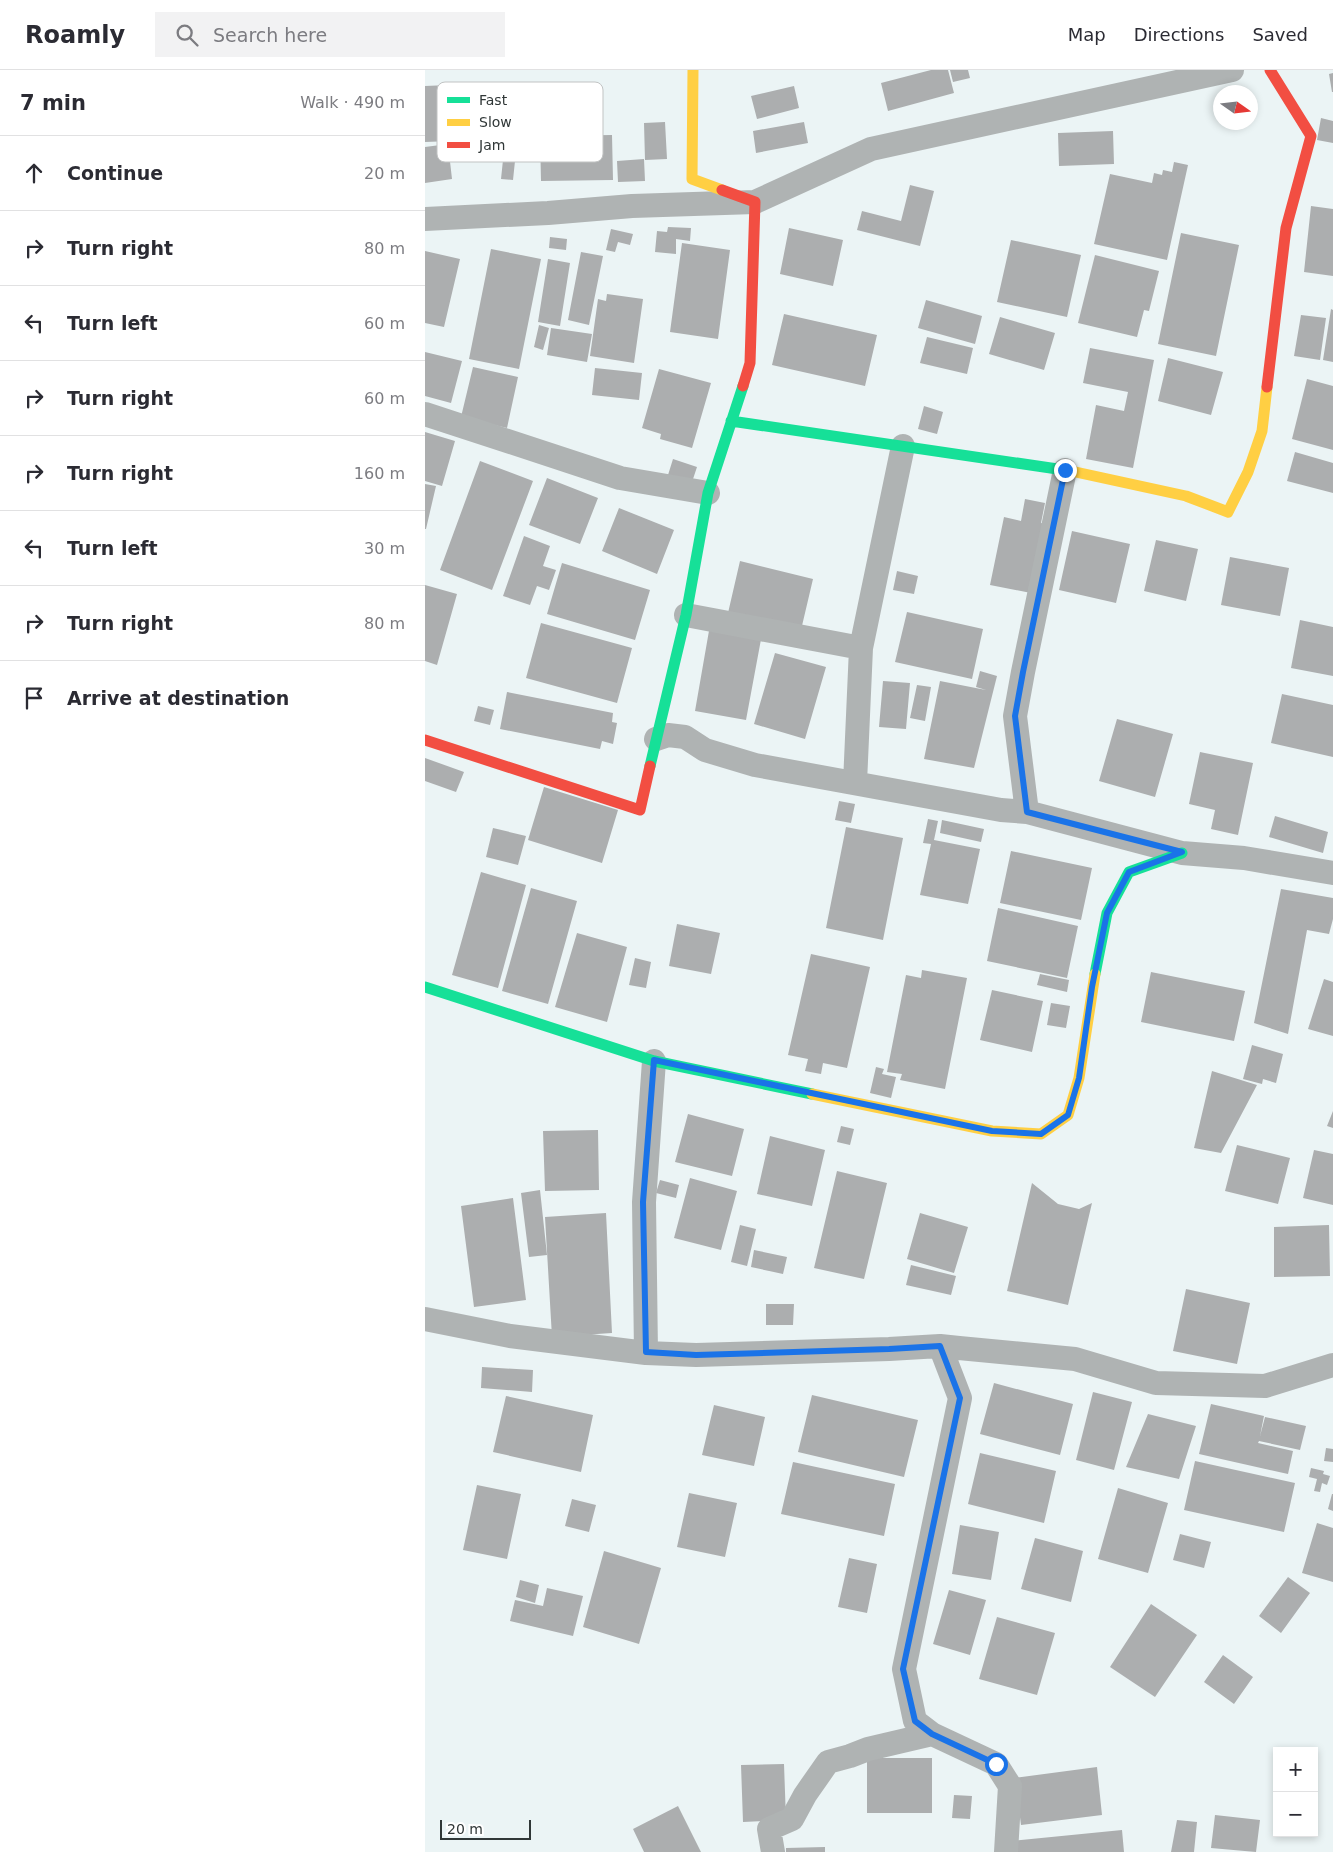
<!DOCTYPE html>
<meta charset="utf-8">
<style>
body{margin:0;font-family:"DejaVu Sans",sans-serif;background:#f2f2f3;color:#2b2b33}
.controls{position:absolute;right:15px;bottom:15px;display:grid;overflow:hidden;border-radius:0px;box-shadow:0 2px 8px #0003}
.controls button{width:45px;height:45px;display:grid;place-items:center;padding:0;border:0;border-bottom:1px solid #e1e1e2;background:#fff;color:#2b2b33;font:25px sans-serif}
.compass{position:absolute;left:788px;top:15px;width:45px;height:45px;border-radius:50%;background:#fff;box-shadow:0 2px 8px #0003;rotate:104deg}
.scale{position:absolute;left:15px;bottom:12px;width:91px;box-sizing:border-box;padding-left:5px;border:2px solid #303737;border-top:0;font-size:14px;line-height:18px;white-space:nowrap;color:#303737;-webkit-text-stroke:4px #fff;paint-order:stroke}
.stop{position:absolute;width:15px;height:15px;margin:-11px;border:4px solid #1a73e8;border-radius:50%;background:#fff}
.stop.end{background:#1a73e8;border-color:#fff;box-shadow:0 1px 5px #0008}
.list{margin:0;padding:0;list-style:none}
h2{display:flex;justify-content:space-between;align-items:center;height:65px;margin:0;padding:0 20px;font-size:21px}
h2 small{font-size:16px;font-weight:400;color:#7c7c81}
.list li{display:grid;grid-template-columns:32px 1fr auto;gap:15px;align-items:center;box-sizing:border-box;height:75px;padding:0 20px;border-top:1px solid #e1e1e2}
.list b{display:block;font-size:19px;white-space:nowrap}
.list em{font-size:16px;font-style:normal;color:#7c7c81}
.icon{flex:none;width:28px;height:28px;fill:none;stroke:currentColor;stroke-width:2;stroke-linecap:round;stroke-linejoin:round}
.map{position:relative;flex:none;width:908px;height:1782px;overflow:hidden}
header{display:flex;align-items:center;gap:30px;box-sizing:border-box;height:70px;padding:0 25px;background:#fff;border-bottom:1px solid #e1e1e2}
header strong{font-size:24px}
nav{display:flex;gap:28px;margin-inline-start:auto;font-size:18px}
.search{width:350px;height:45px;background:#f2f2f3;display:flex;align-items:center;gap:12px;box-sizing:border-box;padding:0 18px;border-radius:0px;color:#7c7c81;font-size:19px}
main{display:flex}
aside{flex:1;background:#fff}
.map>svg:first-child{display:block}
</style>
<header>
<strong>Roamly</strong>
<div class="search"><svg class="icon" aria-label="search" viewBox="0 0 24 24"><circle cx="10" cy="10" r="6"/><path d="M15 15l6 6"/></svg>Search here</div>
<nav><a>Map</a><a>Directions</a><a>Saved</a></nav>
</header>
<main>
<aside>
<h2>7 min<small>Walk · 490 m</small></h2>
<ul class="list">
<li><svg class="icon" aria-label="ahead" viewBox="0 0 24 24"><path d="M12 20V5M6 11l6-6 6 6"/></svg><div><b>Continue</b></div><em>20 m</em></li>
<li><svg class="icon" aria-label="right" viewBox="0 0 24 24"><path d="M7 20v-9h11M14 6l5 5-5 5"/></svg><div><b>Turn right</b></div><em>80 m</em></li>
<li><svg class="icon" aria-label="left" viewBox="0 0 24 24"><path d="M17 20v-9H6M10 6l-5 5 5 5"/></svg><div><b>Turn left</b></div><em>60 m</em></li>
<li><svg class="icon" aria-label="right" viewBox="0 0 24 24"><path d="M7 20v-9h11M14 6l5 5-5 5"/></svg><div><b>Turn right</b></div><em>60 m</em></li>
<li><svg class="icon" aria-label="right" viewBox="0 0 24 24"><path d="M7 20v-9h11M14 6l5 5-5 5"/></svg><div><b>Turn right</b></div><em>160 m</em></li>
<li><svg class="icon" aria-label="left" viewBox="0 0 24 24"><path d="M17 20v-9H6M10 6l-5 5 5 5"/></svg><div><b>Turn left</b></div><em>30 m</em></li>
<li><svg class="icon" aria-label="right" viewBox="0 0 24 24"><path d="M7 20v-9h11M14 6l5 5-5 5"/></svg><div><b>Turn right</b></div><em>80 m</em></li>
<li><svg class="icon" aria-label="arrive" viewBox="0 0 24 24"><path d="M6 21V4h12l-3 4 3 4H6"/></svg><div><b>Arrive at destination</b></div></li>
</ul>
</aside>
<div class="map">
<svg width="908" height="1782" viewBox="0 0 908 1782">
<rect width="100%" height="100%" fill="#ebf4f5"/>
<path fill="#acaeaf" d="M 506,0 L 523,0 L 529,23 L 463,41 L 456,13 Z
M 525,0 L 543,0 L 545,8 L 528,12 Z
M 908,3 L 908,22 L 907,22 L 904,4 Z
M 24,15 L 27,71 L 0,72 L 0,16 Z
M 369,16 L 374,38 L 332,49 L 326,26 Z
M 896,48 L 908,51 L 908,73 L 892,70 Z
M 240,52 L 242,89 L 220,90 L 219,53 Z
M 379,52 L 383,73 L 331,83 L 328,61 Z
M 688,61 L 689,94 L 634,96 L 633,63 Z
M 187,65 L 188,110 L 116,111 L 115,66 Z
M 23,74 L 27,109 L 0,113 L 0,77 Z
M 219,89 L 220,111 L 193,112 L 192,91 Z
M 78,90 L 90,91 L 88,110 L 76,109 Z
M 749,92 L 763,95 L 742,190 L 669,174 L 685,104 L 727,113 L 729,103 L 737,105 L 738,100 L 747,102 Z
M 485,115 L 509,121 L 495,176 L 432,160 L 437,141 L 476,151 Z
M 886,136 L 908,139 L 908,206 L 879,202 Z
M 243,157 L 266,158 L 265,171 L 251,169 L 251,184 L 230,182 L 232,161 L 242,162 Z
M 364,158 L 418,170 L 408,216 L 355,204 Z
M 186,159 L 208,164 L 205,175 L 193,172 L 190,182 L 181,180 Z
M 756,163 L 814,175 L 791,286 L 733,274 Z
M 125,167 L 142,169 L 141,180 L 124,178 Z
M 586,170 L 656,185 L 642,247 L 572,232 Z
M 257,173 L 305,180 L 293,269 L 245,262 Z
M 66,179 L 116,189 L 94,299 L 44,289 Z
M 0,181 L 35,189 L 19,257 L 0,253 Z
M 156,182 L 178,186 L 164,255 L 143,250 Z
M 670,185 L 734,201 L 724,241 L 719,240 L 712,267 L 653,253 Z
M 123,189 L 145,193 L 135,256 L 113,252 Z
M 182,224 L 218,229 L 209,293 L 165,286 L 173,229 L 181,231 Z
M 501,230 L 557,246 L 550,274 L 493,258 Z
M 906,239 L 908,240 L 908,292 L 898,290 Z
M 359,244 L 452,265 L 440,316 L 347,295 Z
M 876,245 L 901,248 L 895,290 L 869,286 Z
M 575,247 L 630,263 L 619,300 L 564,284 Z
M 114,255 L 124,258 L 118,280 L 109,277 Z
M 126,258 L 167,264 L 162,292 L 122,285 Z
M 502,267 L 548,278 L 542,304 L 495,293 Z
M 665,278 L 729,290 L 708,398 L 661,389 L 671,335 L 699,341 L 703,322 L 658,313 Z
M 0,282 L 37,291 L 26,333 L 0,326 Z
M 743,288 L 798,302 L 786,345 L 733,331 Z
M 48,297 L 93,307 L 82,358 L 36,347 Z
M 170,298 L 217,303 L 214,330 L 167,325 Z
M 234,299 L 286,313 L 267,378 L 235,369 L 236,364 L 217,358 Z
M 882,309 L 908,316 L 908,380 L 867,369 Z
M 499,336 L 518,342 L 512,364 L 493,359 Z
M 0,362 L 30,371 L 17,416 L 0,411 Z
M 870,382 L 908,393 L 908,423 L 862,411 Z
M 248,389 L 272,397 L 267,412 L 243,405 Z
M 55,391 L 108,411 L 67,520 L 15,500 Z
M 122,408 L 173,428 L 155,474 L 104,455 Z
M 0,414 L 11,416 L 1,459 L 0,459 Z
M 600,429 L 620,433 L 616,453 L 620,454 L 606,523 L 565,515 L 579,447 L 596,451 Z
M 194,438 L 249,460 L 232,504 L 177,481 Z
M 647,461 L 705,474 L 691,533 L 634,520 Z
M 99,466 L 125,476 L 118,496 L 131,500 L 124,520 L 112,516 L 105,535 L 78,526 Z
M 731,470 L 773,479 L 761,531 L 719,521 Z
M 805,487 L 864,498 L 855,546 L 796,535 Z
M 315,491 L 388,509 L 376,560 L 303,543 Z
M 137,493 L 225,520 L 210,570 L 122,544 Z
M 472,501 L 493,506 L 489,524 L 468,520 Z
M 0,515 L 32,524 L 12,595 L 0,591 Z
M 482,542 L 558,559 L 547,609 L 470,592 Z
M 875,550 L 908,557 L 908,606 L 866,598 Z
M 116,553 L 207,578 L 192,633 L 101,608 Z
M 285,555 L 337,564 L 321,650 L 270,641 Z
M 350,583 L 401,597 L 380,669 L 329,654 Z
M 555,601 L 572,606 L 549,698 L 499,689 L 515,611 L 561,620 L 551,617 Z
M 458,611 L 485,613 L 481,659 L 454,657 Z
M 492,615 L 506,617 L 500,651 L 485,648 Z
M 82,622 L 188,643 L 187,652 L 192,653 L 188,674 L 177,671 L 175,679 L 75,659 Z
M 857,624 L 908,635 L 908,687 L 846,673 Z
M 53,636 L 69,640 L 65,655 L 49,651 Z
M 692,649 L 748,664 L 730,727 L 674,711 Z
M 775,682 L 828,693 L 813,765 L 786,759 L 790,740 L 764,734 Z
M 0,688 L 39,702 L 31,722 L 0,711 Z
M 119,717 L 193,740 L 177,793 L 103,770 Z
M 414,731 L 430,734 L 426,753 L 410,750 Z
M 850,746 L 903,762 L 898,783 L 844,767 Z
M 503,749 L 513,751 L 509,770 L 555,779 L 543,834 L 495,825 L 506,774 L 498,773 Z
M 517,750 L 559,759 L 556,772 L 515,763 Z
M 421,757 L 478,768 L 458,870 L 401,858 Z
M 68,758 L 101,766 L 93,795 L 61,787 Z
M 586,781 L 667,798 L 656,850 L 575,833 Z
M 56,802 L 101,815 L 73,918 L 27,905 Z
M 106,818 L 152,831 L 123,934 L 77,921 Z
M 856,819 L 908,828 L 908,849 L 904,864 L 882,860 L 863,964 L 829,953 Z
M 573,838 L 653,856 L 642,908 L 562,891 Z
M 252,854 L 295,863 L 286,904 L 244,896 Z
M 152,863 L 202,877 L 182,952 L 130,937 Z
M 386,884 L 445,897 L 422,998 L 398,993 L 396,1004 L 380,1001 L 383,989 L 363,985 Z
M 210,888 L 226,892 L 221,918 L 204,915 Z
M 497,900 L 542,908 L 520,1019 L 475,1010 L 477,1004 L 462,1002 L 481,905 L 496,908 Z
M 726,902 L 820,921 L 809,971 L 716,952 Z
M 615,904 L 644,910 L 642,922 L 612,915 Z
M 899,909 L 908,912 L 908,966 L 883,959 Z
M 567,920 L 618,931 L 607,982 L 555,970 Z
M 626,933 L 645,936 L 641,958 L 622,955 Z
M 827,975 L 858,984 L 851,1013 L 838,1009 L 837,1014 L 818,1009 Z
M 451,997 L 459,999 L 457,1004 L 471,1007 L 466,1028 L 445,1023 Z
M 787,1001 L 832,1015 L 796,1083 L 769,1078 Z
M 908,1041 L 908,1058 L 902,1056 Z
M 263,1044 L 319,1059 L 307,1106 L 250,1092 Z
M 416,1056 L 429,1059 L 425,1075 L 412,1072 Z
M 173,1060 L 174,1120 L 120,1121 L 118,1061 Z
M 345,1066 L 400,1080 L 387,1136 L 332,1124 Z
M 812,1075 L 865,1088 L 853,1134 L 800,1121 Z
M 889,1080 L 908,1084 L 908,1135 L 878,1128 Z
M 412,1101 L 462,1113 L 439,1209 L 389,1198 Z
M 265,1108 L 312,1121 L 296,1180 L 249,1168 Z
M 235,1110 L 254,1115 L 251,1128 L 231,1123 Z
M 607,1113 L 633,1134 L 654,1139 L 667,1133 L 643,1235 L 582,1221 Z
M 115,1120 L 122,1185 L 104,1187 L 96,1123 Z
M 88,1128 L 101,1230 L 49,1237 L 36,1136 Z
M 181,1143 L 187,1263 L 127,1267 L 120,1147 Z
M 495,1143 L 543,1157 L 529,1203 L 482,1189 Z
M 315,1155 L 331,1159 L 322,1196 L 306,1192 Z
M 904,1155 L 905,1206 L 849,1207 L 849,1157 Z
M 329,1180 L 362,1187 L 358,1204 L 326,1197 Z
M 486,1195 L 531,1206 L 526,1225 L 481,1215 Z
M 761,1219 L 825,1233 L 812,1294 L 748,1281 Z
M 341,1234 L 369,1234 L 368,1255 L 341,1255 Z
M 57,1297 L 108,1300 L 107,1322 L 56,1318 Z
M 569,1313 L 648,1334 L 635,1385 L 555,1364 Z
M 668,1322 L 707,1332 L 689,1400 L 651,1390 Z
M 387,1325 L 493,1350 L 479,1407 L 373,1382 Z
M 81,1326 L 168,1345 L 156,1402 L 68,1382 Z
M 786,1334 L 839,1346 L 835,1366 L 840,1347 L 881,1356 L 875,1380 L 834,1371 L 833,1373 L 868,1381 L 863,1404 L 774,1384 Z
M 289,1335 L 340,1347 L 329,1396 L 277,1385 Z
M 723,1344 L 771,1356 L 754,1409 L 701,1397 Z
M 901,1378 L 908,1379 L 908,1392 L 899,1391 Z
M 555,1383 L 631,1401 L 619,1453 L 543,1434 Z
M 770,1391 L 870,1413 L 859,1462 L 759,1440 Z
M 368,1392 L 470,1414 L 459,1466 L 356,1444 Z
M 886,1398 L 899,1401 L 898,1404 L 905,1406 L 902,1415 L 897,1413 L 895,1422 L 889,1421 L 892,1409 L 884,1407 Z
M 52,1415 L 96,1424 L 82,1489 L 38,1480 Z
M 693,1418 L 743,1433 L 723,1503 L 673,1489 Z
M 264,1423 L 312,1433 L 300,1487 L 252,1477 Z
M 907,1424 L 908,1424 L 908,1441 L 903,1439 Z
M 147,1429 L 171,1435 L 164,1462 L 140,1456 Z
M 892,1453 L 908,1458 L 908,1512 L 877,1503 Z
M 535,1455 L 574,1462 L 566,1510 L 527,1504 Z
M 755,1464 L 786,1472 L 779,1498 L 748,1490 Z
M 610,1468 L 658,1481 L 646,1532 L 596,1519 Z
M 179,1481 L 236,1498 L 214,1574 L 158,1557 Z
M 424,1488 L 452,1494 L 442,1543 L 413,1537 Z
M 863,1507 L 885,1523 L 856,1563 L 834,1546 Z
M 95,1510 L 114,1515 L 110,1533 L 91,1527 Z
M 122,1518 L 158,1526 L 148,1566 L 85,1551 L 90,1530 L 118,1536 Z
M 524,1520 L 561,1530 L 545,1585 L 508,1574 Z
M 726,1534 L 772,1565 L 730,1627 L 685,1597 Z
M 572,1547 L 630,1563 L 612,1625 L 554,1609 Z
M 798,1585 L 828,1607 L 809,1634 L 779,1612 Z
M 442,1688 L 507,1688 L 507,1743 L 442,1743 Z
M 359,1694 L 361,1750 L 318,1752 L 316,1695 Z
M 672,1697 L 677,1745 L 596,1755 L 590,1708 Z
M 529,1725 L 547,1726 L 545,1749 L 527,1748 Z
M 253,1736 L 276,1782 L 219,1782 L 208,1759 Z
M 790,1745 L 835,1750 L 831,1782 L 786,1778 Z
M 752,1750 L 772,1752 L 769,1782 L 746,1782 Z
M 697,1760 L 699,1782 L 588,1782 L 587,1771 Z
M 400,1777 L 400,1782 L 361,1782 L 361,1778 Z"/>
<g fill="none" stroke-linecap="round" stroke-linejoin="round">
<path stroke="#afb3b3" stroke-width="24" d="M 0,149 L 123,143 L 207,136 L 330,132 L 446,79 L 807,0
M 0,344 L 195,408 L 283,423
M 261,545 L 436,578
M 231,669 L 243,665 L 260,667 L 280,680 L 330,695 L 576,740 L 602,742 L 757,783 L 819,788 L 908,803
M 430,713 L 436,578 L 478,376
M 602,742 L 590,646 L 598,602 L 640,400
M 0,1249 L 85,1266 L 221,1283 L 271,1285 L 464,1279 L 515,1276 L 534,1278 L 650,1289 L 731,1313 L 840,1316 L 908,1295
M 515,1276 L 535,1328 L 479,1599 L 490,1651 L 507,1664 L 571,1694 L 585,1716 L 581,1782
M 221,1283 L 219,1132 L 229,991
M 348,1782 L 344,1759 L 367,1749 L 380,1725 L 403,1692 L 425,1686 L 443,1679 L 507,1664"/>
<path stroke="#16e098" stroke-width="11" d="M 306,351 L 646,401
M 225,696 L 261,545 L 283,423 L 318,316
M 670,904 L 682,843 L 704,802 L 757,783
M 0,917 L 229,991 L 387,1024"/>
<path stroke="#ffcf43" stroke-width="11" d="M 268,0 L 267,109 L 297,120
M 646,401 L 761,426 L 803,442 L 823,402 L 837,361 L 842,317
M 387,1024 L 567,1061 L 616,1064 L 643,1045 L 654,1008 L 670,904"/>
<path stroke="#f24e42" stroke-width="11" d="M 297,120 L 330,132 L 325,293 L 318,316
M 842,317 L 861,158 L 886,66 L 845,0
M 0,670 L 215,740 L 225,696"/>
</g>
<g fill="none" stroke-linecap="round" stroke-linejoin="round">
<path stroke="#1a73e8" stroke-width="6" d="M 571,1694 L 507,1664 L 490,1651 L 478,1599 L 535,1328 L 515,1276 L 464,1279 L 271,1285 L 221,1282 L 218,1132 L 229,990 L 567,1061 L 616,1064 L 643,1045 L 654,1008 L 667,917 L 682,843 L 704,802 L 757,782 L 602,742 L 590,646 L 598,602 L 640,400"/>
</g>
<rect x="12" y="12" width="166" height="80" rx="8" fill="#fff" stroke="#c1c3c3" stroke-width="1"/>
<rect x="22" y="27" width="23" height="6" fill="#16e098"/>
<rect x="22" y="49" width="23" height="7" fill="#ffcf43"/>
<rect x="22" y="72" width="23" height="6" fill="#f24e42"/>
<g font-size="14" fill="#303737">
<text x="54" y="35">Fast</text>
<text x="54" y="57">Slow</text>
<text x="54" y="80">Jam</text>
</g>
</svg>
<div class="controls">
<button>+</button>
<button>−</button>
</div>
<svg class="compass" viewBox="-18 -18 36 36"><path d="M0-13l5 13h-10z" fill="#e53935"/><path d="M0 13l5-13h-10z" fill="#7c7c81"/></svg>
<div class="scale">20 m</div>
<div class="stop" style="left:571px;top:1694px"></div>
<div class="stop end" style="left:640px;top:400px"></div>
</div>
</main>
